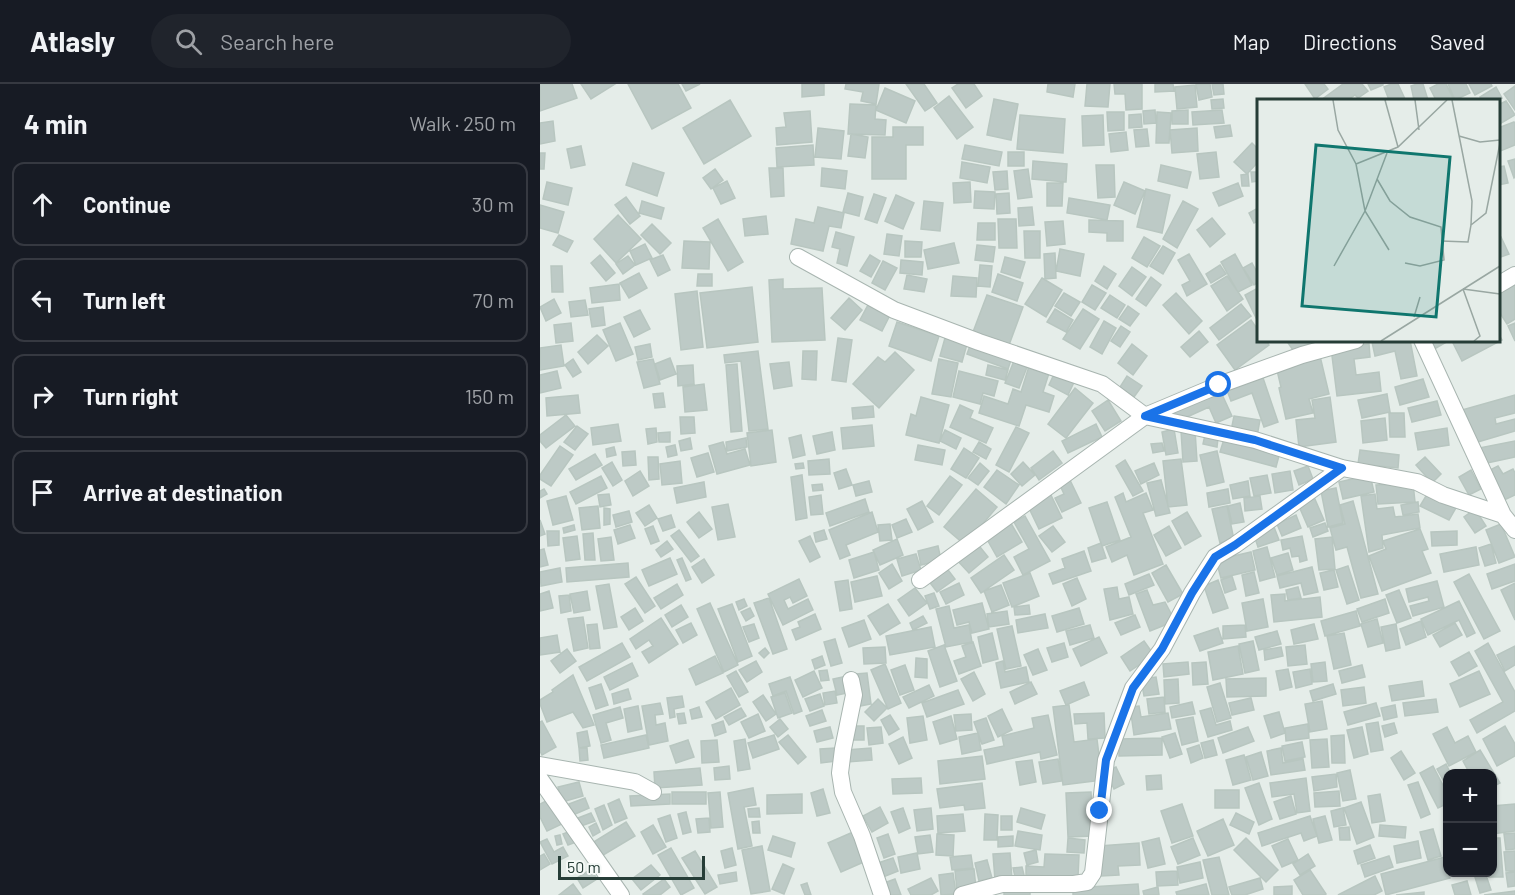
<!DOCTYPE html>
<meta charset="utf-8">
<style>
body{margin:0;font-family:Barlow,sans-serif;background:#20242c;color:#f1f3f6}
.controls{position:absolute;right:18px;bottom:18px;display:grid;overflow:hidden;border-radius:12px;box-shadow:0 2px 4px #0004}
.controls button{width:54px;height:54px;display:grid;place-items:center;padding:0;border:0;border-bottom:2px solid #363941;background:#171b24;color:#f1f3f6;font:30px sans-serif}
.scale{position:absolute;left:18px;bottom:15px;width:147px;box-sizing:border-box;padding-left:6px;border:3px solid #263d37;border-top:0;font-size:16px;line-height:21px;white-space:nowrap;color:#263d37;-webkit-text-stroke:4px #f5f9f7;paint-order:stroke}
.stop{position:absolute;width:18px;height:18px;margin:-14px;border:4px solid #1a73e8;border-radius:50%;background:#fff}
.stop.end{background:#1a73e8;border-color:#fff;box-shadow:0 2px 6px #0008}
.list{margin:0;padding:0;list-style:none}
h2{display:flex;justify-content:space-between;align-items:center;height:78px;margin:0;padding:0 24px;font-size:26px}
h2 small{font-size:20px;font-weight:400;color:#9ea1a6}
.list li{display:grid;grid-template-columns:39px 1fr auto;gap:18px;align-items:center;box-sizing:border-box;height:84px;margin:0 12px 12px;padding:0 12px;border:2px solid #363941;border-radius:12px}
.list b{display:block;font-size:22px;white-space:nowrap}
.list em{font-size:20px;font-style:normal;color:#9ea1a6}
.icon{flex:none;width:33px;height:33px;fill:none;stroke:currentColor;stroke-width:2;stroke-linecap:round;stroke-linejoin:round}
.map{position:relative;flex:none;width:975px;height:811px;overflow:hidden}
header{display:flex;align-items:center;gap:36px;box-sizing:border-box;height:84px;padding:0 30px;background:#171b24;border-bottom:2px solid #363941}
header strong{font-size:28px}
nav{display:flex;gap:33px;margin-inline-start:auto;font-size:21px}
.search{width:420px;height:54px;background:#20242c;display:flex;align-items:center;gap:15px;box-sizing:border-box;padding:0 21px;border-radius:33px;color:#9ea1a6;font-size:22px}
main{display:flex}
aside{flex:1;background:#171b24}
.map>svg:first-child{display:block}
</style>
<header>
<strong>Atlasly</strong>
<div class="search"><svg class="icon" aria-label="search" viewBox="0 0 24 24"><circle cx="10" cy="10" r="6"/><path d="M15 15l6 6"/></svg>Search here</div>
<nav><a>Map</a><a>Directions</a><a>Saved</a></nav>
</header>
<main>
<aside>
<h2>4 min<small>Walk · 250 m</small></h2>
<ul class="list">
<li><svg class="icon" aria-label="ahead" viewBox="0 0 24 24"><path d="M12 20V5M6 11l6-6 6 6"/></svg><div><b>Continue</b></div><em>30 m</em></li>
<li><svg class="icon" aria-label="left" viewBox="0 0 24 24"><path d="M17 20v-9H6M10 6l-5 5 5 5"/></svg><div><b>Turn left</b></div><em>70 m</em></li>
<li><svg class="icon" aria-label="right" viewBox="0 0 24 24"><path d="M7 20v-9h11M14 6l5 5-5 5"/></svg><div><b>Turn right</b></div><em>150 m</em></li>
<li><svg class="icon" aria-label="arrive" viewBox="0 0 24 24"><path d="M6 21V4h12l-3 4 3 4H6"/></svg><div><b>Arrive at destination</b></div></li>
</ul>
</aside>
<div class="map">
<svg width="975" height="811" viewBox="0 0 975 811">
<rect width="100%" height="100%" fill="#e5ede9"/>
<path fill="#bdcac6" stroke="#b8c6c0" stroke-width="1.5" d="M 0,0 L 32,0 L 37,14 L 0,27 Z
M 41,0 L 75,0 L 51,15 Z
M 88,0 L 138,0 L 151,24 L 112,45 Z
M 142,0 L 160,0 L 146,7 Z
M 262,0 L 284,0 L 284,11 L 262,13 Z
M 306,0 L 339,0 L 336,20 L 321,17 L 323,8 L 305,5 Z
M 366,0 L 384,0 L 397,19 L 385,27 Z
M 418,0 L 434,0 L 442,12 L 426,24 L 412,4 Z
M 508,0 L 535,0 L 533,13 L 507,8 Z
M 547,0 L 570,0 L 568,23 L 545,22 Z
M 574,0 L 602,0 L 602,25 L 586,26 L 585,10 L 575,10 Z
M 615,0 L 633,0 L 634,7 L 615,8 Z
M 656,0 L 670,0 L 672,13 L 659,16 Z
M 672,0 L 683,0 L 684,10 L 674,11 Z
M 765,0 L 784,0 L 788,5 L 775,15 Z
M 803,0 L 822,0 L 828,7 L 818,14 L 815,11 L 808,16 L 781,16 Z
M 828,0 L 843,0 L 843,1 L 831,6 Z
M 851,0 L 858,0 L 865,15 L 861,16 L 849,16 L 844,3 Z
M 877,0 L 883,0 L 888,16 L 874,16 L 871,2 Z
M 898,0 L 906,0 L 914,16 L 896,16 L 890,4 Z
M 908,0 L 926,0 L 930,9 L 915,16 Z
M 929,0 L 951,0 L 952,2 L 935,11 Z
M 655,1 L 657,23 L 637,25 L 635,3 Z
M 975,2 L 975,26 L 964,10 Z
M 956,3 L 962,14 L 957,16 L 942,16 L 940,13 Z
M 345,4 L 375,17 L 366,39 L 336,26 Z
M 409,12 L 433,43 L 417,55 L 394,24 Z
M 454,15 L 478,20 L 471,56 L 447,51 Z
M 683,15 L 684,24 L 672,25 L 671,16 Z
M 190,16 L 211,52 L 164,80 L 143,44 Z
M 966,17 L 975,31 L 958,41 L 958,21 Z
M 310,20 L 336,21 L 335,35 L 346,36 L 345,51 L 308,50 Z
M 615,26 L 616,39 L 604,40 L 603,27 Z
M 648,26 L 648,40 L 632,40 L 632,27 Z
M 682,26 L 684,39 L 653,41 L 652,28 Z
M 270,27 L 272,58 L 237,61 L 236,44 L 246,43 L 244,29 Z
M 567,28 L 584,28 L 584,46 L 568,47 Z
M 617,28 L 631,29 L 629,59 L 616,59 Z
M 601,30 L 602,43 L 589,44 L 589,31 Z
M 480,31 L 525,35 L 523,69 L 477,65 Z
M 563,31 L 564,61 L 543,62 L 542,32 Z
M 13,37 L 15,57 L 0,60 L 0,39 Z
M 974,38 L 975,40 L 975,61 L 958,68 L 958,44 Z
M 690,41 L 692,52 L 676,54 L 674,43 Z
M 353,43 L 383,43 L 383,61 L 366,61 L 366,95 L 332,95 L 332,53 L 353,53 Z
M 278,44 L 304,47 L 301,75 L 275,73 Z
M 657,44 L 658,67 L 632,69 L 630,46 Z
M 607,45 L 609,62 L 596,63 L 594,46 Z
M 586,48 L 588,66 L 571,68 L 569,50 Z
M 311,50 L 328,53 L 325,74 L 308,72 Z
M 712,59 L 718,65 L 718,78 L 707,90 L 694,78 Z
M 273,61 L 274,81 L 237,83 L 236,64 Z
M 425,61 L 462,68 L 459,82 L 422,75 Z
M 41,62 L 45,81 L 31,84 L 27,65 Z
M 468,68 L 484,68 L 484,82 L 468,82 Z
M 676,68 L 679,93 L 660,95 L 657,70 Z
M 0,69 L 5,69 L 4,85 L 0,85 Z
M 975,75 L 975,93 L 974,94 L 968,77 Z
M 493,77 L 527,80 L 526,98 L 492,95 Z
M 422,78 L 450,83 L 447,99 L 420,94 Z
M 93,79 L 124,89 L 117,112 L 86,101 Z
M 556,81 L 574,81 L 575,113 L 558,114 Z
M 621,81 L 651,88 L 647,104 L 618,97 Z
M 964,82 L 968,99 L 958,101 L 958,83 Z
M 229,84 L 243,84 L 244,112 L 231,113 Z
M 282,84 L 307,87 L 305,105 L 281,102 Z
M 175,85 L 183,96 L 171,105 L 163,94 Z
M 488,85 L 492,113 L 478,115 L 474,87 Z
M 467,87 L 468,105 L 455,106 L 453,88 Z
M 711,88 L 718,88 L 718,97 L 712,98 Z
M 708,90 L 709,102 L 702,102 L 701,91 Z
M 187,97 L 195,114 L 181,120 L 173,104 Z
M 7,98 L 32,104 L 28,121 L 3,115 Z
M 430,98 L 431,118 L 414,119 L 413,99 Z
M 584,98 L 605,107 L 595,130 L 574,121 Z
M 507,99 L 523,99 L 522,122 L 507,122 Z
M 698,99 L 703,112 L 679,122 L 673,109 Z
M 606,105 L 630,111 L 622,149 L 597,143 Z
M 435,107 L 455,108 L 454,125 L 434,124 Z
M 308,109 L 323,113 L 319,132 L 303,128 Z
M 469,109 L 470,129 L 457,130 L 456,110 Z
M 334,110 L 346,114 L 337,139 L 325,135 Z
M 356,111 L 374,119 L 363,145 L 345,137 Z
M 86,113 L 100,132 L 90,140 L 75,121 Z
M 529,114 L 570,121 L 567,136 L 527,129 Z
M 102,117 L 124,124 L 121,135 L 99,129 Z
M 384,117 L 403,119 L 400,147 L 381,145 Z
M 643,117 L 658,125 L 637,164 L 623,155 Z
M 0,121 L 24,128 L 18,149 L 0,144 Z
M 278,123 L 304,129 L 301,144 L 289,142 L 283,167 L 251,160 L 256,135 L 274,139 Z
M 492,123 L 494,141 L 479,142 L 478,124 Z
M 718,124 L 718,137 L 714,139 L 709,129 Z
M 78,131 L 101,155 L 76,179 L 54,155 Z
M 226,132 L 228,150 L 205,152 L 203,135 Z
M 672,134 L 685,150 L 670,163 L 657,146 Z
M 178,135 L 203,178 L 188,187 L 163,144 Z
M 458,135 L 476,135 L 477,164 L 459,164 Z
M 549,136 L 583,137 L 583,157 L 567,157 L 567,149 L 549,148 Z
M 523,137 L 525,160 L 507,162 L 505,138 Z
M 438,139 L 455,139 L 455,156 L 437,156 Z
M 112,140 L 131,159 L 120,170 L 101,151 Z
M 484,147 L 500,147 L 500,174 L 485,174 Z
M 296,148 L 314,153 L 307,182 L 297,179 L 300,165 L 292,163 Z
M 347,150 L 362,152 L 359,172 L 344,170 Z
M 19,151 L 33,157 L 27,168 L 13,161 Z
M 604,153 L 620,162 L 607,183 L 592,174 Z
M 961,153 L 969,170 L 958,174 L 958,154 Z
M 144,157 L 170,158 L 169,185 L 142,184 Z
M 365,157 L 382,158 L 381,173 L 365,173 Z
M 414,159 L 419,179 L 388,185 L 384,166 Z
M 105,160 L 112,174 L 96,181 L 90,167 Z
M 437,161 L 455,163 L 453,178 L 435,176 Z
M 623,162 L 635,169 L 623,190 L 610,182 Z
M 520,165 L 544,170 L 540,192 L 516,187 Z
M 515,169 L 516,194 L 505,195 L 504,170 Z
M 649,170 L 667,200 L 647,212 L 642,201 L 650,197 L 638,176 Z
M 695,170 L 712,201 L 698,208 L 681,178 Z
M 60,171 L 75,189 L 66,197 L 51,179 Z
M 123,171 L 130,186 L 118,192 L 110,176 Z
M 330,171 L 340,177 L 331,193 L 320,187 Z
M 88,172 L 95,181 L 83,190 L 76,180 Z
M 465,173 L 485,178 L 480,194 L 461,188 Z
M 361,176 L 383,178 L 382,191 L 360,189 Z
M 343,177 L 357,184 L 345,206 L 332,199 Z
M 712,179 L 718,190 L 718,198 L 714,201 L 703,184 Z
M 440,181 L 452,182 L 450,203 L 438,202 Z
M 680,181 L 686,190 L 671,199 L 666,190 Z
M 11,182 L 22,182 L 23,208 L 12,208 Z
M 564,182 L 576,190 L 567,205 L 555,197 Z
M 592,183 L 606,193 L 592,212 L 579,202 Z
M 99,189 L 107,204 L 89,214 L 80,199 Z
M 158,190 L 172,190 L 172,202 L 157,202 Z
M 458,190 L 483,199 L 477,217 L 452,208 Z
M 367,191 L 387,195 L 384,208 L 364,205 Z
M 413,192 L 437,194 L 436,213 L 411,212 Z
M 687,192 L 703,215 L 687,227 L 671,202 Z
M 611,193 L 621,201 L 606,222 L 596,215 Z
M 502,194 L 522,206 L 506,233 L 485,220 Z
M 243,195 L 243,205 L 282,204 L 285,256 L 232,258 L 229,196 Z
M 975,199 L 975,235 L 967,240 L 958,226 L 958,210 Z
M 79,200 L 80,216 L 52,219 L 50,204 Z
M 552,201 L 566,209 L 555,226 L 542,218 Z
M 212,203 L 218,258 L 167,264 L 160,209 Z
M 718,204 L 718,238 L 705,211 Z
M 157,207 L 163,263 L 141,266 L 135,210 Z
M 524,209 L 540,218 L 531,232 L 515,222 Z
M 636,209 L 662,237 L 649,250 L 623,221 Z
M 447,211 L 483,223 L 469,261 L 433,248 Z
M 570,211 L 585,221 L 577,234 L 561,224 Z
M 309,214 L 322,226 L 305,246 L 291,234 Z
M 14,215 L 21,229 L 6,237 L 0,223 Z
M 45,216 L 48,231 L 31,233 L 29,218 Z
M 329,219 L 350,231 L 342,247 L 320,236 Z
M 701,220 L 711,232 L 679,256 L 670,244 Z
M 588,222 L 599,230 L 590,242 L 579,235 Z
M 63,223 L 65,241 L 52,243 L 49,225 Z
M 515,225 L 533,236 L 526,248 L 507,238 Z
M 543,225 L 559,235 L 540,265 L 523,255 Z
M 100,226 L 110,245 L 94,253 L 84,233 Z
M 711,236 L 718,246 L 718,256 L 726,256 L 729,261 L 695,286 L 677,261 Z
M 564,237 L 576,244 L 562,270 L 550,263 Z
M 357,238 L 399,252 L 391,277 L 349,262 Z
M 31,239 L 33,257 L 16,259 L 14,241 Z
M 80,239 L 93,270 L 76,277 L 63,246 Z
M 975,239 L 975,257 L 968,242 Z
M 581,242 L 590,248 L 580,263 L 571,257 Z
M 659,247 L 668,258 L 650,273 L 641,263 Z
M 958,249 L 962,256 L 922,277 L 912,257 L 958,256 Z
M 57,251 L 68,262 L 48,280 L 38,268 Z
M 298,254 L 312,256 L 306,298 L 292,296 Z
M 405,254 L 427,260 L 422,278 L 400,272 Z
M 746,256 L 771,256 L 772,258 L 755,269 Z
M 838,256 L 870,256 L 877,292 L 861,295 L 855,267 L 835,272 L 832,258 Z
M 886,256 L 910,256 L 891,267 Z
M 431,259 L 472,273 L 468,285 L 427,270 Z
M 110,260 L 112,273 L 98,276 L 95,263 Z
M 592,260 L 607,272 L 593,291 L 578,279 Z
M 829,260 L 830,273 L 814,275 L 816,291 L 839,288 L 841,307 L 797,312 L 791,264 Z
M 21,261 L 24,282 L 0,286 L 0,264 Z
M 218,267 L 228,345 L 209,347 L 201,277 L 185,279 L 184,271 Z
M 263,267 L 277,267 L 276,296 L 262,295 Z
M 355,268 L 374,286 L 339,324 L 313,300 L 338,273 L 345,278 Z
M 476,272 L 489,278 L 479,304 L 465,299 Z
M 780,272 L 789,310 L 769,315 L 773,329 L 746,335 L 739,304 L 741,303 L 736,282 Z
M 130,274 L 136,290 L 120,296 L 115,280 Z
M 33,275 L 41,288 L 33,293 L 25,281 Z
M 113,275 L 120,300 L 104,304 L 97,278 Z
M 399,275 L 418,279 L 411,313 L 392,310 Z
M 249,278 L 252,302 L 234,305 L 230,280 Z
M 490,279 L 510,286 L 503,308 L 514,312 L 509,328 L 486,321 L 479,342 L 439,329 L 444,312 L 468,320 L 473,305 L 481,308 Z
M 197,280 L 202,347 L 191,348 L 186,281 Z
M 153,281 L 154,300 L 138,302 L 137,282 Z
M 448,281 L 468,286 L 465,296 L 446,291 Z
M 516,286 L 535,296 L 528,311 L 509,301 Z
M 17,287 L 21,304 L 0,309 L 0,291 Z
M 419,287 L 458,297 L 454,312 L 443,309 L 440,320 L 413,313 Z
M 721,288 L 738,338 L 724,343 L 712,309 L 691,317 L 685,301 Z
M 587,292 L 602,302 L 594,313 L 580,303 Z
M 883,295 L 889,313 L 860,321 L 855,303 Z
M 164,300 L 167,326 L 145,328 L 143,303 Z
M 535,304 L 553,319 L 526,354 L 508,340 Z
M 680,306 L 692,332 L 676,339 L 669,323 L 636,338 L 632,328 Z
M 123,309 L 125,323 L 115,324 L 113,310 Z
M 847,310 L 850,328 L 822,334 L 818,316 Z
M 38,311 L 40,329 L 7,332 L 6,314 Z
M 975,311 L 975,329 L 955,334 L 956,340 L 975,335 L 975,347 L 931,360 L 922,326 Z
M 381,313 L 409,321 L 399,359 L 366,351 L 371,330 L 376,332 Z
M 790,313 L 796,358 L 759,363 L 756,336 L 775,334 L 772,316 Z
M 568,316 L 581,337 L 565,347 L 552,327 Z
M 897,317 L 901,331 L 872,338 L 868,324 Z
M 420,321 L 433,327 L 430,334 L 453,344 L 446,359 L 410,343 Z
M 333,322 L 334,333 L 313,335 L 312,324 Z
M 849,329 L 864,329 L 865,353 L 850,353 Z
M 26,331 L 35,342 L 6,364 L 0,357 L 0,351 Z
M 694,332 L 720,336 L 717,352 L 691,347 Z
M 140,333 L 154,333 L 155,349 L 141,350 Z
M 845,334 L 847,356 L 823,359 L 821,337 Z
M 78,340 L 81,357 L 53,361 L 51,344 Z
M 556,340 L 562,353 L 528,369 L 522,357 Z
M 332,341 L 334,362 L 303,365 L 301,344 Z
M 37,342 L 48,350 L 35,366 L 24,358 Z
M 476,343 L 489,349 L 469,388 L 456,381 Z
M 116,344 L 117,358 L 108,360 L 106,345 Z
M 907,344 L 909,361 L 878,366 L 875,349 Z
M 634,345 L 638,369 L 626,371 L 622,348 Z
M 232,346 L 236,378 L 211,382 L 207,349 Z
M 405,346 L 421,354 L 416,365 L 400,357 Z
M 655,346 L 657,377 L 643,378 L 641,347 Z
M 130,348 L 130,358 L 119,358 L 118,349 Z
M 292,348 L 295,366 L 277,370 L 273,352 Z
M 261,351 L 265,371 L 253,374 L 249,354 Z
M 665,351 L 678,354 L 677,363 L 663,360 Z
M 685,352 L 740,368 L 736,383 L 680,368 Z
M 150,354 L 152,365 L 141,367 L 139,357 Z
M 206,354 L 207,363 L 187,367 L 186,358 Z
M 975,357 L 975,373 L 942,380 L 939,364 Z
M 183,358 L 187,370 L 205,365 L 210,381 L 177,390 L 169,362 Z
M 439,358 L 451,365 L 446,375 L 433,368 Z
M 622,359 L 624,367 L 613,369 L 611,360 Z
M 135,361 L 137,371 L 128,373 L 126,363 Z
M 378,361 L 405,366 L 402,381 L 375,376 Z
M 20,362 L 33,371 L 11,402 L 0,395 L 0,391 Z
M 74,363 L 76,371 L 67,373 L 66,365 Z
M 424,364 L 439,374 L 426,394 L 411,385 Z
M 820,366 L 859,371 L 858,384 L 818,380 Z
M 95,367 L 96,381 L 83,382 L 82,368 Z
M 513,367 L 522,379 L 499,396 L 491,384 Z
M 677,367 L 684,398 L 667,402 L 660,371 Z
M 168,369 L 174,388 L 157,393 L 151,374 Z
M 55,370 L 62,381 L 36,396 L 29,385 Z
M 108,373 L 118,373 L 119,395 L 109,396 Z
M 885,373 L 901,390 L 892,399 L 876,381 Z
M 289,375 L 290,390 L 269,391 L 268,377 Z
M 641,375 L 647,421 L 628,423 L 623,377 Z
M 585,376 L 603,407 L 593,412 L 576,382 Z
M 140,377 L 142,399 L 122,401 L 120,380 Z
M 72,378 L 82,396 L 73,402 L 62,384 Z
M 483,378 L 495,391 L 482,402 L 471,390 Z
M 263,379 L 264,384 L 256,385 L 255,380 Z
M 440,379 L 449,387 L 438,401 L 428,394 Z
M 614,379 L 619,391 L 601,400 L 595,387 Z
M 768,382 L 773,395 L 759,401 L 754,387 Z
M 958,382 L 963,390 L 973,385 L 975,389 L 975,411 L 962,417 L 948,387 Z
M 306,385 L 312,401 L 299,405 L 294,389 Z
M 457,386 L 479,401 L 466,420 L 444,403 Z
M 931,386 L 941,405 L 929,411 L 919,393 Z
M 100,387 L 109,402 L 93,412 L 85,397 Z
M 750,387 L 753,406 L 735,409 L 732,390 Z
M 262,391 L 267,434 L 256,436 L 251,393 Z
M 727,391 L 731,409 L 714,412 L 710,394 Z
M 830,391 L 834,408 L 803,415 L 799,398 Z
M 61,392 L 67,404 L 36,420 L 30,408 Z
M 410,392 L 422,401 L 399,431 L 387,422 Z
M 528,392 L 541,419 L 522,428 L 515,414 L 524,410 L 518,397 Z
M 621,396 L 630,429 L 616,432 L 607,399 Z
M 329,397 L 332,408 L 316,412 L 313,401 Z
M 708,397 L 710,412 L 693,415 L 690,401 Z
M 164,398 L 166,413 L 137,419 L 134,404 Z
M 873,399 L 875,418 L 838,420 L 836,401 Z
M 282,400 L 283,406 L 273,407 L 272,401 Z
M 796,404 L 803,439 L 788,443 L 781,407 Z
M 4,405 L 7,410 L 0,414 L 0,407 Z
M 436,405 L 457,423 L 425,461 L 404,443 Z
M 688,405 L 690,419 L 669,423 L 667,409 Z
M 509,407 L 522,434 L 499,445 L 486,418 Z
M 889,407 L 917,422 L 909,436 L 880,422 Z
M 583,409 L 586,418 L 606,409 L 613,426 L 603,429 L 623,480 L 594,491 L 587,471 L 572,478 L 566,463 L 591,453 L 575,413 Z
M 69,410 L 71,421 L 60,423 L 58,411 Z
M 835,410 L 837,425 L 853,423 L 855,433 L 878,430 L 880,444 L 842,451 L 843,464 L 829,468 L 821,412 Z
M 281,411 L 283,430 L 271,431 L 269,413 Z
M 26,412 L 33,436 L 13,441 L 7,417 Z
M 720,412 L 722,425 L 705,427 L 704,414 Z
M 774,413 L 784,436 L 768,443 L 758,420 Z
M 325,415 L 329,428 L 290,442 L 286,429 Z
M 382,417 L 393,438 L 378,446 L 367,425 Z
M 813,417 L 838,510 L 821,514 L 807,463 L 796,466 L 790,444 L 805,440 L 800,421 Z
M 567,418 L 580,456 L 562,462 L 549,424 Z
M 878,418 L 879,428 L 863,431 L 861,421 Z
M 700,419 L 704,438 L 692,440 L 688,422 Z
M 188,420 L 195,453 L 178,456 L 172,423 Z
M 109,421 L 117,434 L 105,442 L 96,429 Z
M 58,422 L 60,444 L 42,446 L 39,424 Z
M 687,422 L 694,456 L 680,459 L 672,425 Z
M 64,424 L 70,425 L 70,440 L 64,441 Z
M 935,425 L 946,442 L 935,449 L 924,433 Z
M 89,427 L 92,438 L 76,443 L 73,431 Z
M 159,428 L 172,445 L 159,454 L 147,438 Z
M 332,428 L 338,448 L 306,461 L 310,471 L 300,475 L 289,446 Z
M 647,428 L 661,452 L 645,461 L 632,437 Z
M 131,431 L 135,443 L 123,447 L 118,435 Z
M 756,431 L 761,444 L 742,452 L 737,440 Z
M 485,432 L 510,477 L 483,491 L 474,473 L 489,465 L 474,438 Z
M 366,435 L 372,448 L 357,454 L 352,441 Z
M 0,436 L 5,450 L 0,452 Z
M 469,436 L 482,458 L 457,473 L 444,450 Z
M 785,439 L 788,447 L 773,453 L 770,444 Z
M 350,440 L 352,456 L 340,457 L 338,441 Z
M 961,440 L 975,473 L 959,479 L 946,446 Z
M 34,441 L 35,446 L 24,449 L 23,444 Z
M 90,441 L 95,454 L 78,460 L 74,446 Z
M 113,442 L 119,457 L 111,460 L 105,445 Z
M 513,442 L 525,458 L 512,468 L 499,452 Z
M 629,442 L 641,464 L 626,472 L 614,451 Z
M 734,443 L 739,456 L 718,463 L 714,451 Z
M 880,445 L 888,465 L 882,467 L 891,489 L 842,507 L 829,472 L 846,465 L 843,457 Z
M 139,446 L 159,472 L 151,478 L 131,452 Z
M 284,446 L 287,455 L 276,458 L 274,449 Z
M 7,447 L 19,447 L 19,461 L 8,462 Z
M 917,447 L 917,461 L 892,462 L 891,448 Z
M 53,449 L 55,476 L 45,476 L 43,450 Z
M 37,452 L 40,475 L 26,477 L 23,454 Z
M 270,452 L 280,473 L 270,478 L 259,457 Z
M 762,452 L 767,476 L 760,478 L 759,472 L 752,473 L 750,464 L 743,466 L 741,456 Z
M 71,453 L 74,476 L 61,477 L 58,455 Z
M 792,453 L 795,485 L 779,486 L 775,455 Z
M 357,455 L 363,471 L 340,481 L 333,466 Z
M 127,457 L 133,465 L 121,473 L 116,466 Z
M 436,458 L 448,473 L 429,489 L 416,475 Z
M 561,459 L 566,474 L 552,478 L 548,464 Z
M 951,460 L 956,479 L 945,482 L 939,464 Z
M 398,462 L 401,476 L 381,481 L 378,467 Z
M 727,463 L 735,493 L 720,497 L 713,467 Z
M 936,463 L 939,481 L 904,488 L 900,470 Z
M 4,465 L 8,481 L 0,483 L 0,466 Z
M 544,467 L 551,487 L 513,500 L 509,490 L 525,484 L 522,475 Z
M 334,468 L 339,486 L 314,494 L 309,476 Z
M 711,468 L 715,486 L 681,494 L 676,476 Z
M 748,469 L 753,486 L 737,491 L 731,474 Z
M 376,470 L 381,486 L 362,492 L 357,475 Z
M 464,471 L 474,486 L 441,509 L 431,494 Z
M 130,474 L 137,490 L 109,502 L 102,486 Z
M 142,474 L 151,495 L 146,497 L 137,476 Z
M 164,475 L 174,491 L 162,499 L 152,483 Z
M 88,479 L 89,493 L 27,498 L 26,484 Z
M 352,480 L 362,497 L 349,505 L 339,489 Z
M 975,480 L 975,497 L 952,505 L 947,490 Z
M 626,481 L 643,510 L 628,518 L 612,489 Z
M 405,482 L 415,495 L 397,508 L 388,496 Z
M 808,482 L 819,516 L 807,520 L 796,486 Z
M 772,483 L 778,508 L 764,511 L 761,499 L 740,504 L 737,492 Z
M 20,484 L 22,498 L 1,502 L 0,488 Z
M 794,486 L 798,503 L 784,506 L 780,489 Z
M 714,488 L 719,509 L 706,512 L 702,491 Z
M 490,489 L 499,512 L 472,523 L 463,499 Z
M 609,490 L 614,501 L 589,511 L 585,500 Z
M 929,490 L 960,547 L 944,555 L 914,498 Z
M 337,492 L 342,512 L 315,518 L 311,498 Z
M 692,492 L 696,505 L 685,509 L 681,496 Z
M 96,493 L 115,522 L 105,529 L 85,500 Z
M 537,494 L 546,515 L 532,522 L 523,500 Z
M 259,495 L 267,512 L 253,519 L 250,513 L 244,516 L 248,525 L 268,515 L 273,526 L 243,541 L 228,510 Z
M 308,496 L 312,525 L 300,527 L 295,498 Z
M 678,496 L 688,524 L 673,529 L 664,502 Z
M 897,497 L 904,523 L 873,532 L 870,522 L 889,517 L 888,513 L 869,518 L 866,505 Z
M 419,499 L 424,511 L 406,520 L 400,508 Z
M 975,499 L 975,536 L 961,506 Z
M 69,500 L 77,543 L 64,545 L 56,502 Z
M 137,500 L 143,511 L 121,525 L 114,514 Z
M 461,501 L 469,521 L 452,528 L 444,507 Z
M 577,503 L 579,515 L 589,513 L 593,530 L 570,536 L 564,505 Z
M 758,503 L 761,514 L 748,516 L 746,506 Z
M 375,504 L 387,519 L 369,532 L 358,516 Z
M 607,506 L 613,521 L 625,518 L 635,537 L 610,547 L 596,510 Z
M 859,506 L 871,534 L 857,539 L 846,511 Z
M 9,507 L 13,524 L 0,527 L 0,510 Z
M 47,507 L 50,526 L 34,529 L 30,510 Z
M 394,509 L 399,522 L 390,525 L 385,512 Z
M 745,510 L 745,517 L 780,513 L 782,533 L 734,538 L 731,511 Z
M 29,511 L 31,527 L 21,529 L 19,512 Z
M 229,514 L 247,565 L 233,570 L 214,519 Z
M 204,515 L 207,522 L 199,526 L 196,518 Z
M 723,515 L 728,543 L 707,547 L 702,519 Z
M 845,515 L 849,529 L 822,538 L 817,525 Z
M 919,517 L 935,549 L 927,553 L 919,536 L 888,551 L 881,535 Z
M 170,519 L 198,581 L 184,588 L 157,525 Z
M 442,519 L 449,545 L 432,549 L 429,538 L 417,541 L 413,526 Z
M 192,520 L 212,572 L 198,578 L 178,525 Z
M 348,520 L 360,539 L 340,551 L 328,532 Z
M 141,521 L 148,533 L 132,543 L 125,531 Z
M 489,521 L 490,530 L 475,531 L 474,523 Z
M 409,522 L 414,544 L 429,541 L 432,558 L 406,563 L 396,525 Z
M 95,524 L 103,537 L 89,546 L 81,533 Z
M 210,524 L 214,532 L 206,537 L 201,528 Z
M 539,524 L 544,540 L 517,548 L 512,532 Z
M 467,527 L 469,540 L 449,543 L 447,530 Z
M 816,527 L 820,542 L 785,552 L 781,537 Z
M 275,530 L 281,545 L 256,556 L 252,546 L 260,543 L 258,538 Z
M 505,530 L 508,544 L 478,549 L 476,536 Z
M 595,531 L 600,543 L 581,551 L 575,539 Z
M 383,532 L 387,539 L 373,546 L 370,539 Z
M 43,533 L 48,564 L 34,567 L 28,535 Z
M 121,534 L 138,560 L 109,579 L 102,568 L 113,562 L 109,556 L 96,565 L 90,555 Z
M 837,535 L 843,559 L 828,563 L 821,540 Z
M 324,536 L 331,555 L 309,563 L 302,544 Z
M 881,537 L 886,553 L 866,561 L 860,545 Z
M 151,539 L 157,551 L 143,559 L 136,546 Z
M 915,539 L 922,551 L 900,563 L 893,551 Z
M 57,540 L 60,564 L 50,565 L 47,541 Z
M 214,540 L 219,554 L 209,558 L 203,543 Z
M 774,540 L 778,555 L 754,560 L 751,546 Z
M 856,540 L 860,564 L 846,567 L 841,543 Z
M 550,541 L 554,554 L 530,561 L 526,547 Z
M 705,541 L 706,553 L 683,555 L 683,542 Z
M 472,542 L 481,582 L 466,585 L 457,545 Z
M 391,543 L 395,563 L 350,571 L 346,552 Z
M 678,544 L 683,559 L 660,567 L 654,552 Z
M 737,547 L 741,560 L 719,566 L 715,553 Z
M 452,549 L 458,575 L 443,579 L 438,553 Z
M 804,549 L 811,581 L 794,585 L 787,552 Z
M 17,551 L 20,568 L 0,571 L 0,554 Z
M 559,553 L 567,569 L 541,582 L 533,565 Z
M 295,555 L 302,579 L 291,582 L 284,558 Z
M 604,557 L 614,571 L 590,587 L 581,573 Z
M 713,557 L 719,586 L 705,589 L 699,560 Z
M 433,558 L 441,582 L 419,590 L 414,577 L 426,573 L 422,562 Z
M 82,559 L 90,573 L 47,597 L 39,583 Z
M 524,559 L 528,573 L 512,578 L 507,564 Z
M 948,559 L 975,608 L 975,627 L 937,649 L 930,636 L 963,618 L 935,567 Z
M 404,561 L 417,597 L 400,603 L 388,567 Z
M 765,561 L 767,580 L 748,582 L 746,563 Z
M 698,562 L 703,590 L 673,596 L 668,568 Z
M 975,562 L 975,581 L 965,587 L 957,571 Z
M 345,563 L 346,579 L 324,580 L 323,564 Z
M 741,563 L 743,572 L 725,576 L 724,566 Z
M 225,564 L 229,569 L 224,574 L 219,569 Z
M 27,565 L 36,577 L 20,589 L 11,577 Z
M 498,565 L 507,586 L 493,591 L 484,571 Z
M 929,568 L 937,582 L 919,592 L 911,578 Z
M 175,572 L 183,589 L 156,601 L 149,585 Z
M 282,572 L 285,581 L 275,585 L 272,576 Z
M 376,574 L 387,575 L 387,594 L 375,593 Z
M 216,577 L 222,588 L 207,598 L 199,586 Z
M 463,577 L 465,588 L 486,583 L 489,598 L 461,604 L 456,579 Z
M 648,578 L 649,590 L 624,593 L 623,580 Z
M 666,578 L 668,600 L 653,601 L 652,579 Z
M 785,578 L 787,597 L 773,598 L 771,580 Z
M 92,579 L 98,592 L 70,606 L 64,593 Z
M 345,580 L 361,619 L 348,625 L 331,586 Z
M 365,581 L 374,606 L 360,611 L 351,586 Z
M 822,581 L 825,593 L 802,599 L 799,587 Z
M 748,585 L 752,603 L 740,606 L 736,587 Z
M 770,585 L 772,600 L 756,604 L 753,588 Z
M 287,586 L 289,596 L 281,597 L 279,587 Z
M 196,587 L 208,608 L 199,613 L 187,592 Z
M 274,587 L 282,604 L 263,613 L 255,596 Z
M 939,587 L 950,610 L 920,623 L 910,600 Z
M 434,588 L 445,610 L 433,617 L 421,595 Z
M 327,589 L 331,620 L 320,622 L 316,590 Z
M 33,591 L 54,641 L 43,644 L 33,628 L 7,638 L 0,620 L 0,616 L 13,608 L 12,606 Z
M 250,593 L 262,627 L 254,630 L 246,607 L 233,612 L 229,600 Z
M 303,593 L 307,609 L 297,611 L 293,595 Z
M 616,593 L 619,610 L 604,612 L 601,595 Z
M 726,594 L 726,612 L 687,613 L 686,595 Z
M 638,595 L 639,619 L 625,620 L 624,596 Z
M 882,597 L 884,612 L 852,617 L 849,602 Z
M 491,598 L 497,610 L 475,620 L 470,608 Z
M 544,598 L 549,611 L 526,621 L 520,607 Z
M 680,599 L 691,634 L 677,638 L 667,603 Z
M 61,600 L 68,621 L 56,625 L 49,604 Z
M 793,600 L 796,610 L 773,617 L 770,607 Z
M 389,601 L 394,612 L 369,624 L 363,613 Z
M 824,603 L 826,619 L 803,622 L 801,606 Z
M 191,604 L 200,621 L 176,635 L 166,618 Z
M 88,605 L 91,615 L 74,620 L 72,610 Z
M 418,606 L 424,620 L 387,633 L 382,619 Z
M 295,607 L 297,619 L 285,621 L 283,609 Z
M 245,609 L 252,629 L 238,634 L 231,613 Z
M 280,610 L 284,622 L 270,627 L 265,615 Z
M 223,611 L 236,630 L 226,637 L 213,618 Z
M 142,612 L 144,623 L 134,625 L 135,633 L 130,634 L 127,614 Z
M 624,613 L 625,628 L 609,630 L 607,615 Z
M 711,614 L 714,626 L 692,631 L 689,619 Z
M 338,615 L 347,624 L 334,637 L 325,628 Z
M 896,615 L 898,628 L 865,632 L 863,619 Z
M 782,617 L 787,645 L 770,648 L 765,620 Z
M 652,618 L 655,630 L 632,634 L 630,623 Z
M 120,619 L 123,630 L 115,631 L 116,641 L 125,639 L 128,657 L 109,661 L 102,622 Z
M 836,619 L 840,632 L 808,641 L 804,628 Z
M 529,621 L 534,658 L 557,655 L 562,696 L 523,701 L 513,623 Z
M 855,621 L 857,633 L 844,636 L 841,624 Z
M 98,622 L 102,645 L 88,648 L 84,625 Z
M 599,622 L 601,633 L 628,629 L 631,645 L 594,651 L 590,623 Z
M 80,623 L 83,634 L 66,639 L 71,656 L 61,659 L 53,631 Z
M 159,623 L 162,633 L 152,635 L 150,626 Z
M 201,624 L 206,632 L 189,641 L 184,633 Z
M 671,624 L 676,641 L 690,637 L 692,646 L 668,653 L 660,627 Z
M 462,625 L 472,646 L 458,653 L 448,632 Z
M 282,626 L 286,637 L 270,642 L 266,632 Z
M 739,628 L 745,649 L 731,654 L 724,632 Z
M 144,629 L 146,639 L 139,640 L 137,630 Z
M 564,629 L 565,654 L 548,655 L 547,639 L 535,640 L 534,630 Z
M 218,630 L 225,647 L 209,654 L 201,638 Z
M 431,630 L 432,646 L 416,647 L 414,631 Z
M 350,631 L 359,645 L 349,651 L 341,636 Z
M 508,631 L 517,671 L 501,675 L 500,668 L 447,680 L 444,666 L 464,662 L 462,652 L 494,644 L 492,634 Z
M 383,632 L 387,656 L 370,659 L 367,634 Z
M 411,632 L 417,655 L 400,660 L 393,638 Z
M 653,633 L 658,657 L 642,661 L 636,636 Z
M 446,634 L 454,656 L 442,660 L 434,638 Z
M 240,635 L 248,645 L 238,653 L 230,643 Z
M 2,637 L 16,663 L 2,671 L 0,667 L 0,638 Z
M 183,637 L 186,648 L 175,652 L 172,641 Z
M 838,638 L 843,666 L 831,668 L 826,640 Z
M 854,639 L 857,649 L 845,653 L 842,642 Z
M 768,640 L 769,654 L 746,657 L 745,644 Z
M 311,642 L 324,642 L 324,656 L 311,656 Z
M 965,642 L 975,660 L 975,672 L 957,682 L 943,655 Z
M 290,643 L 293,654 L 277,658 L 274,647 Z
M 341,643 L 343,659 L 329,661 L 327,644 Z
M 708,643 L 714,657 L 683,669 L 678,654 Z
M 822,643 L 828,670 L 814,674 L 807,646 Z
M 907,643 L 915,659 L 928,652 L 936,668 L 909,682 L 893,650 Z
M 47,647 L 50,662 L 39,664 L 37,649 Z
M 438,649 L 441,666 L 422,670 L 419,653 Z
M 635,649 L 642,670 L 630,674 L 622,653 Z
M 106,651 L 109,664 L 64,674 L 61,661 Z
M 234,651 L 239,665 L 213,674 L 208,659 Z
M 248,651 L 266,673 L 258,680 L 239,658 Z
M 804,651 L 805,679 L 792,679 L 791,652 Z
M 363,653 L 372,674 L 359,680 L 349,660 Z
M 622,654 L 622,671 L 579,672 L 579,655 Z
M 205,655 L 210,685 L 198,687 L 194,657 Z
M 787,655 L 789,683 L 772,684 L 770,656 Z
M 148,656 L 154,673 L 136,679 L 130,662 Z
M 177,656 L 179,678 L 162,679 L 161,657 Z
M 673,656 L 677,671 L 665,674 L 661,659 Z
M 762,658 L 765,673 L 745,677 L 742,662 Z
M 659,661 L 663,674 L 651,679 L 647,665 Z
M 39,664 L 47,664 L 48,676 L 40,677 Z
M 295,664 L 296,677 L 281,679 L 280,665 Z
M 331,664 L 332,676 L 307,678 L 306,666 Z
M 741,664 L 743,679 L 763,675 L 765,686 L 731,691 L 727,667 Z
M 940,666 L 960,699 L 952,703 L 952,690 L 930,690 L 923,677 Z
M 861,667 L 875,689 L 864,696 L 851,674 Z
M 721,668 L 728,692 L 713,696 L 706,673 Z
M 704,671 L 711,696 L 693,701 L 686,676 Z
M 442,672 L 445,695 L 400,700 L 398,677 Z
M 518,675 L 522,697 L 503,700 L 499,678 Z
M 492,676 L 496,698 L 480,701 L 476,678 Z
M 906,680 L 911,690 L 908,690 L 907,703 L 897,685 Z
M 189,682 L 190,695 L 175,696 L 174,684 Z
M 893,682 L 908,711 L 908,719 L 898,724 L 880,689 Z
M 576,683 L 584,700 L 574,705 L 566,687 Z
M 160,684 L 162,701 L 115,704 L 114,688 Z
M 810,686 L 816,715 L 803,717 L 797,689 Z
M 796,690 L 797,703 L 774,707 L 772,693 Z
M 621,691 L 622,705 L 607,706 L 606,692 Z
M 381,694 L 382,709 L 353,710 L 352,695 Z
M 766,694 L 770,727 L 757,729 L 754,710 L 732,713 L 730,699 Z
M 39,698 L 43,712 L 22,718 L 18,703 Z
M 878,698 L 890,730 L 881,734 L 868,701 Z
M 442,699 L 445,724 L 425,726 L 424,721 L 400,724 L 397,705 Z
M 719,699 L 732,735 L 719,741 L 705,704 Z
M 213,704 L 216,721 L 204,723 L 212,762 L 198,765 L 188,709 Z
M 283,705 L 290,729 L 277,732 L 271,709 Z
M 675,706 L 699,706 L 699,724 L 675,724 Z
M 799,707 L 800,722 L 775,723 L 774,709 Z
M 132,708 L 166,708 L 166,720 L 132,720 Z
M 180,708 L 183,743 L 171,744 L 168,709 Z
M 551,708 L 553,752 L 528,753 L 526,709 Z
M 130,710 L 130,720 L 91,722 L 90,712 Z
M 262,710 L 262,729 L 227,730 L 227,711 Z
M 840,710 L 845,737 L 832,739 L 828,712 Z
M 751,712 L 756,730 L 740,735 L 734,718 Z
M 45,714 L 49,724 L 33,731 L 29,720 Z
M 10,715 L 22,740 L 7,747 L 0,733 L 0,720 Z
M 79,715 L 87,734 L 75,739 L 68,720 Z
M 821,718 L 834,753 L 817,760 L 804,724 Z
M 642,720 L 653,752 L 632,759 L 621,727 Z
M 975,720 L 975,747 L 952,750 L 952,722 Z
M 64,721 L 72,741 L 63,746 L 55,725 Z
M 340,723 L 348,739 L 332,748 L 323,732 Z
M 219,724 L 220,733 L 209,733 L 208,725 Z
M 363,724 L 370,744 L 359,749 L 351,728 Z
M 391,724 L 393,745 L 377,747 L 374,726 Z
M 481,724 L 505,731 L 501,745 L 477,738 Z
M 803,724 L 806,741 L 794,743 L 791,727 Z
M 146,728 L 151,748 L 143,750 L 138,730 Z
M 51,729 L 55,737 L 41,742 L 38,734 Z
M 696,729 L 714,738 L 709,750 L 690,741 Z
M 423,730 L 425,747 L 398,749 L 397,732 Z
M 445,730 L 458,731 L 457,756 L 444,756 Z
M 130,731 L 137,754 L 126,758 L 118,735 Z
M 461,732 L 472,732 L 472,746 L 461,746 Z
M 770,732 L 777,752 L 764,757 L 761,749 L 722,762 L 718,749 Z
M 785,732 L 792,756 L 779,759 L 773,735 Z
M 169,734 L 170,748 L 158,749 L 156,735 Z
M 683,735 L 694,761 L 668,772 L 657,747 Z
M 219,737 L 220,749 L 213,749 L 212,738 Z
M 86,738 L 95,752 L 60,773 L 52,759 Z
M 56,739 L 60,748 L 53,752 L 49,743 Z
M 113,741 L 126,763 L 113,770 L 101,748 Z
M 840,741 L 866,743 L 865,754 L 839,752 Z
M 809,743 L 810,756 L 800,756 L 799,744 Z
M 893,745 L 901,772 L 888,776 L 880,748 Z
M 31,747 L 36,758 L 28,761 L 23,750 Z
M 478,747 L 502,751 L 500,766 L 475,762 Z
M 313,748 L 326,777 L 301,788 L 288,759 Z
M 975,749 L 975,765 L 966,766 L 964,750 Z
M 348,750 L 355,770 L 344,774 L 337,754 Z
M 397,750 L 414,751 L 413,772 L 396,771 Z
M 20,751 L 22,760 L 17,761 L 15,752 Z
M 390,751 L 393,768 L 378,770 L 375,753 Z
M 233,752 L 255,759 L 251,773 L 228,766 Z
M 473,752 L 473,762 L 458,763 L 458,753 Z
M 528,754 L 545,756 L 544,769 L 527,768 Z
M 619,754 L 625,780 L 608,784 L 602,758 Z
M 653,754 L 660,771 L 638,780 L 631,763 Z
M 706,754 L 738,786 L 726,798 L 694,766 Z
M 952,754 L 960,754 L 963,793 L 949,793 L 949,788 L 952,788 Z
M 7,755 L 14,768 L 23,763 L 28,772 L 12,780 L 0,758 Z
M 748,755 L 758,776 L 742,783 L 732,762 Z
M 878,757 L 881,774 L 857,779 L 854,762 Z
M 599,759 L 600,781 L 578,782 L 579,791 L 561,792 L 559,762 Z
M 830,761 L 835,774 L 818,780 L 814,767 Z
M 222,762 L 230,807 L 211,810 L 202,766 Z
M 131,764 L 154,804 L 141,811 L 118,771 Z
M 192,764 L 196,781 L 185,784 L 181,767 Z
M 496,766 L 498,778 L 487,781 L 484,769 Z
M 155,767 L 177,803 L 165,810 L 142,774 Z
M 975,767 L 975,787 L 966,787 L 964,768 Z
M 377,769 L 380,785 L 361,789 L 358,773 Z
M 470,769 L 472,795 L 455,796 L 453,770 Z
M 4,770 L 10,780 L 0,786 L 0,772 Z
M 505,770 L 539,771 L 538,793 L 486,791 L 486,782 L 504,783 Z
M 768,770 L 775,782 L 760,791 L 753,780 Z
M 431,771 L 433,784 L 412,786 L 410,773 Z
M 849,772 L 853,783 L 825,793 L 821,781 Z
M 679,773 L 689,811 L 672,811 L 663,776 Z
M 905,773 L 908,788 L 910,794 L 846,811 L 841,790 Z
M 353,774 L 358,787 L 343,793 L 338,779 Z
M 447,776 L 452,794 L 439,797 L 435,779 Z
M 660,778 L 663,794 L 640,799 L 637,783 Z
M 243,780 L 254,785 L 244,810 L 232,805 Z
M 111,781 L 120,791 L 101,806 L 92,795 Z
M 482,783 L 485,795 L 476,797 L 473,784 Z
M 51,785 L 57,795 L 43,804 L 37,794 Z
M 434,785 L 436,804 L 417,806 L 415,787 Z
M 770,786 L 786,810 L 784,811 L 763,811 L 754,796 Z
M 637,787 L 638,801 L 617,802 L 616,788 Z
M 196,788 L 197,797 L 180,800 L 178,791 Z
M 939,788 L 945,788 L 951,806 L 940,809 L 934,790 Z
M 975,788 L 975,802 L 968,803 L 966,789 Z
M 413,789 L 416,810 L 401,811 L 399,791 Z
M 835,792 L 842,807 L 834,811 L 798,811 Z
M 391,794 L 398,807 L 391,811 L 371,811 L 368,805 Z
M 720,794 L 723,805 L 705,811 L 692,811 L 689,803 Z
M 124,795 L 130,803 L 120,811 L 104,811 L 103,810 Z
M 355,795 L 361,811 L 348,811 L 344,799 Z
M 927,797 L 931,811 L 915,811 L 912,801 Z
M 267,799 L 271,811 L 265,811 L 261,801 Z
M 33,800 L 41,811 L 19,811 Z
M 598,800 L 599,811 L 533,811 L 533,804 Z
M 666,800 L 669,811 L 637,811 L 636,808 Z
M 752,802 L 752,811 L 734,811 L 734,803 Z
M 618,803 L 619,811 L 604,811 L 603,807 Z
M 490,805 L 490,811 L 464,811 L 464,806 Z
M 975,807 L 975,811 L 944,811 Z
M 884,808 L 884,811 L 856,811 Z"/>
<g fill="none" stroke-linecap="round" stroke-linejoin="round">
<defs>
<path id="minor" d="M 258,173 L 354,226 L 439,258 L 562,300 L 605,332 L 715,356 L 802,384 L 877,398 L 903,411 L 963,431
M 958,201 L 975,191
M 882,256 L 963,431 L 975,446
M 380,496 L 605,332 L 679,301 L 762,271 L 816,256
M 311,596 L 314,611 L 303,665 L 300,689 L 303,708 L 322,752 L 342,811
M 0,681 L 95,698 L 113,708
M 0,695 L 81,811
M 422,811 L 462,800 L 534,800 L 547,798 L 553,789 L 566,676 L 593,604 L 622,565 L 652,509 L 675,473 L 695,461 L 802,384"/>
</defs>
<use href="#minor" stroke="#a8b5b0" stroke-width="18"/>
<use href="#minor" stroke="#fff" stroke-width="16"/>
</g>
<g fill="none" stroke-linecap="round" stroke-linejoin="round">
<path stroke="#1a73e8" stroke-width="8" d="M 560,727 L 566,676 L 593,604 L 622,565 L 652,509 L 675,473 L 695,461 L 802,384 L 715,356 L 605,332 L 679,301"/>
</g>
<g transform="translate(717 15)">
<rect width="243" height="243" fill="#e5ede9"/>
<path fill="none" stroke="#99a7a2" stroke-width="1.5" d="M 76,1 L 81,31 L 99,65 L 108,112 L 132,151M 128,1 L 141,48M 158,1 L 162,31M 202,37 L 223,43 L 243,41M 99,65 L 141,48 L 190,1M 120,80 L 133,102 L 153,118 L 184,128 L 187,161 L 163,167 L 148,164M 214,126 L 229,114 L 243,44M 184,142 L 211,143 L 214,126 L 215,102 L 195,1M 77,167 L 108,112 L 130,54M 206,190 L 223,237 L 217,242M 206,190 L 243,195M 157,218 L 163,198M 124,242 L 243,167"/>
<path fill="#0f766e" fill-opacity="0.15" stroke="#0f766e" stroke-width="3" d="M 59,46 L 193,58 L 179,218 L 45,207 Z"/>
<rect width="243" height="243" fill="none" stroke="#263d37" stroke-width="3"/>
</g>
</svg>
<div class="controls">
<button>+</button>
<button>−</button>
</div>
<div class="scale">50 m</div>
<div class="stop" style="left:679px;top:301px"></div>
<div class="stop end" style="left:560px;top:727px"></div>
</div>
</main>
